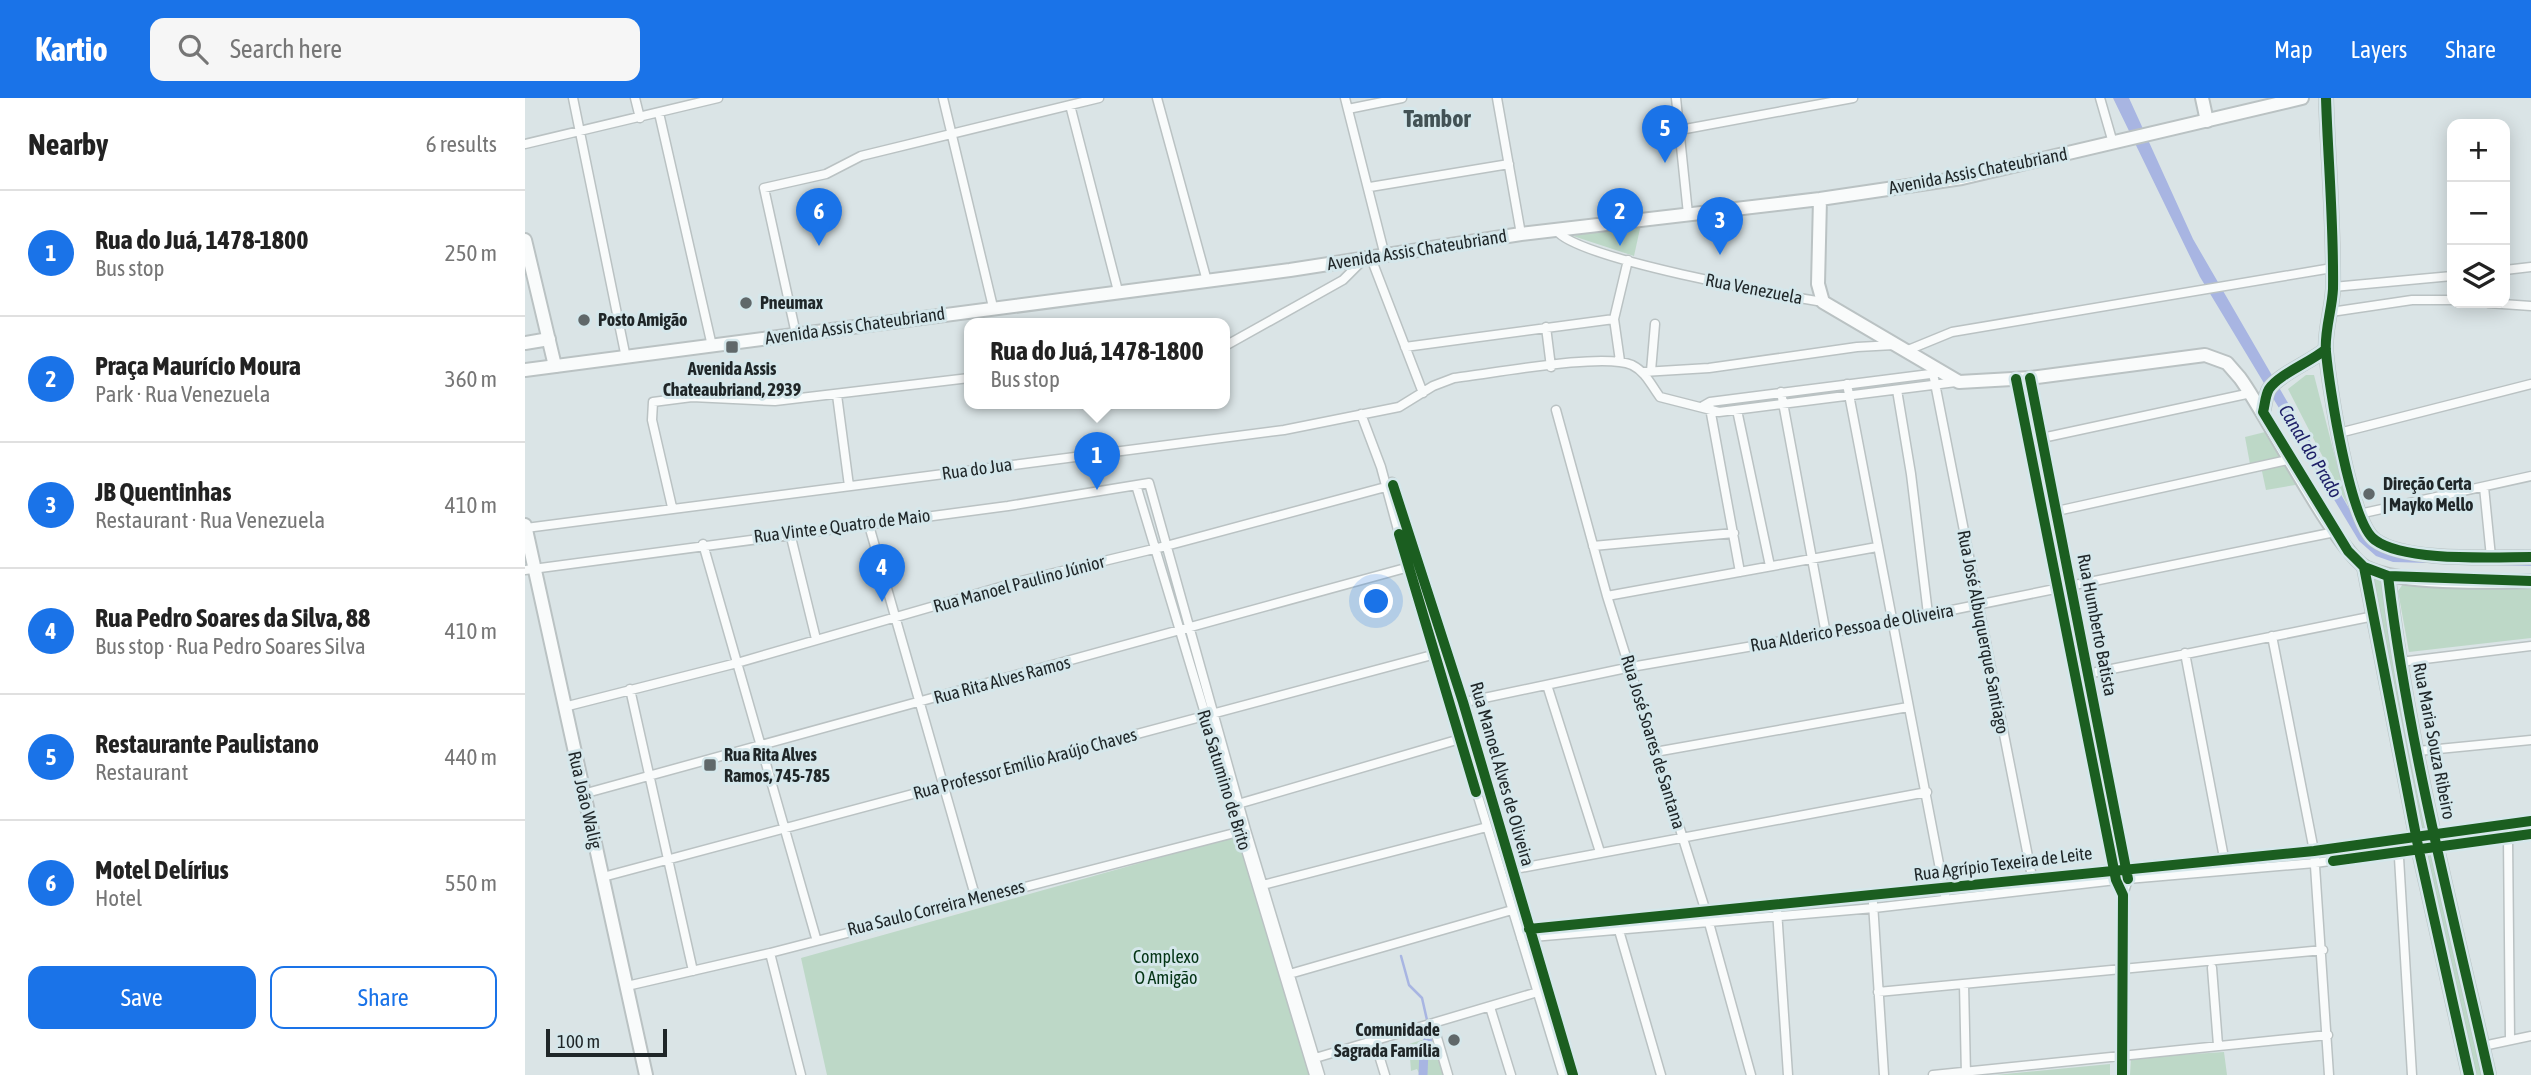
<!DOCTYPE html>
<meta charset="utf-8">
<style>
body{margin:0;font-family:"Asap Condensed",sans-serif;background:#f6f6f6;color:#222}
.controls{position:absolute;right:21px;top:21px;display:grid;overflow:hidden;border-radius:14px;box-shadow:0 4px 18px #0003}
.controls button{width:63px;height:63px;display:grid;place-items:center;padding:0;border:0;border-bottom:2px solid #e0e0e0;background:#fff;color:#222;font:35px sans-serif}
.scale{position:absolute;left:21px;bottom:18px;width:121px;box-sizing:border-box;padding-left:7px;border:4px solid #1f2628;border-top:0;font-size:19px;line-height:24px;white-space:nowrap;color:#1f2628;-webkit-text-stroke:5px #d5e7eb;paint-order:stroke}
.you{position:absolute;left:852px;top:504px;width:24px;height:24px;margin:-18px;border:5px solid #fff;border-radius:50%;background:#1a73e8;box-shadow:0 0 0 10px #1a73e833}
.badge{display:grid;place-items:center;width:46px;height:46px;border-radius:50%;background:#1a73e8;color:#fff;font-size:23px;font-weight:700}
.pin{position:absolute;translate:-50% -58px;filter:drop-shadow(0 2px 4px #0008)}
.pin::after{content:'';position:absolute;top:37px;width:24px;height:21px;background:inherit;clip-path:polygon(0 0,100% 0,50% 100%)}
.popup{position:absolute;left:439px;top:220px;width:266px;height:91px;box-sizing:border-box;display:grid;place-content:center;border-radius:14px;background:#fff;filter:drop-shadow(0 2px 5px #0005);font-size:23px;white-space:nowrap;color:#767676}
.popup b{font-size:26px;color:#222}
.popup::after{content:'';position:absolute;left:50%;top:100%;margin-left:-14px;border:14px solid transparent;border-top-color:#fff}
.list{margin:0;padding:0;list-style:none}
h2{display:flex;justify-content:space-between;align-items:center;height:91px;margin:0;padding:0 28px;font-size:30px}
h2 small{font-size:23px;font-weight:400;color:#767676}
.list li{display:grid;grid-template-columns:46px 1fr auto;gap:21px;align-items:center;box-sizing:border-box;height:126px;padding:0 28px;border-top:2px solid #e0e0e0}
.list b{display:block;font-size:26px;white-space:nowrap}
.list p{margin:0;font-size:23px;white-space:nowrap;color:#767676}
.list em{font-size:23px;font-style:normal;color:#767676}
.actions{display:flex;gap:14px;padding:21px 28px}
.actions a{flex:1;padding:16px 0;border:2px solid #1a73e8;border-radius:14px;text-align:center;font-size:24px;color:#1a73e8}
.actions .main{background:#1a73e8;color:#fff}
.icon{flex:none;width:38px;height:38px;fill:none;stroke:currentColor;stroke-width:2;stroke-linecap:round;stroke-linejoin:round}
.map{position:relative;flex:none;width:2006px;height:977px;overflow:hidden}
header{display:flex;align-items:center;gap:42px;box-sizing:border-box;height:98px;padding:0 35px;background:#1a73e8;color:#fff}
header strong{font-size:33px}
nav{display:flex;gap:38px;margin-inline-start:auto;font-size:24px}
.search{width:490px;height:63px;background:#f6f6f6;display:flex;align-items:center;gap:18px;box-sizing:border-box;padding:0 24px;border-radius:14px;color:#767676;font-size:26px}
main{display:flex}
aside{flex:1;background:#fff}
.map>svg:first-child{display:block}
</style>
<header>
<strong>Kartio</strong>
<div class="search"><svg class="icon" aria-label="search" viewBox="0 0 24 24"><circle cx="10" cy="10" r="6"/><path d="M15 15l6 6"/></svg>Search here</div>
<nav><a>Map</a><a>Layers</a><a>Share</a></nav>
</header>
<main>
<aside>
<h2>Nearby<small>6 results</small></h2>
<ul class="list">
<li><span class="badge">1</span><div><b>Rua do Juá, 1478-1800</b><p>Bus stop</p></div><em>250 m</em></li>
<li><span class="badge">2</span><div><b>Praça Maurício Moura</b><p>Park · Rua Venezuela</p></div><em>360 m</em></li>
<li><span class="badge">3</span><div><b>JB Quentinhas</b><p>Restaurant · Rua Venezuela</p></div><em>410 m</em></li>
<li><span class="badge">4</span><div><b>Rua Pedro Soares da Silva, 88</b><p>Bus stop · Rua Pedro Soares Silva</p></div><em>410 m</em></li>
<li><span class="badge">5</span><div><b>Restaurante Paulistano</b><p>Restaurant</p></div><em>440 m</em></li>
<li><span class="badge">6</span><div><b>Motel Delírius</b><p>Hotel</p></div><em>550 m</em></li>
</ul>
<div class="actions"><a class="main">Save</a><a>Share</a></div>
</aside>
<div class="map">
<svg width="2006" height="977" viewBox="0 0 2006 977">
<rect width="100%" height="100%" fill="#dae4e6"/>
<path fill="#bdd8c7" d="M 1116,126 L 1109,158 L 1048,138 Z
M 1781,277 L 1789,277 L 1822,406 L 1763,291 Z
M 1494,283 L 1503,283 L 1543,485 L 1535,487 Z
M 1752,331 L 1782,385 L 1741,392 L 1735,364 L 1725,366 L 1720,339 Z
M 893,468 L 919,551 L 911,554 L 885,470 Z
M 1842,472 L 1860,479 L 1862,524 L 1906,736 L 1894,737 Z
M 1883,479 L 2006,480 L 2006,540 L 1884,554 L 1873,493 Z
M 1544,491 L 1562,573 L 1554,576 L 1537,492 Z
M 1562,578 L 1599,766 L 1591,768 L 1554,580 Z
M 936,606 L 984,770 L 977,772 L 929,609 Z
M 715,737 L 789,977 L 302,977 L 276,860 Z
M 1910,753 L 1960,977 L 1948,977 L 1898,756 Z
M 1346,800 L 1346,808 L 1254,816 L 1254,809 Z
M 906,939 L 918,977 L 895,977 L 892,971 L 886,973 L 884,946 Z
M 1699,954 L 1702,977 L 1605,977 L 1606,960 Z
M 1585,966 L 1585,977 L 1470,977 Z"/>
<path fill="#a8b5e2" d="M 1588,0 L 1604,0 L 1668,141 L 1829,419 L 1851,448 L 2006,461 L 2006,468 L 1868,464 L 1851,458 L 1834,443 L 1675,179 Z"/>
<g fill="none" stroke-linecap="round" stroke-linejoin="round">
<path stroke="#a8b5e2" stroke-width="2.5" d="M 876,858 L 884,887 L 897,900 L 902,922"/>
<path stroke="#a8b5e2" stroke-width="9" d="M 898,977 L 899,952 L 903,942"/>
<defs>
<path id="street" d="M 48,0 L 101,260
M 110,0 L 115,20
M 418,0 L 468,209
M 632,0 L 682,183
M 820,0 L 860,158
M 972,0 L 996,136
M 1151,0 L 1163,116
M 1575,0 L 1588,45
M 545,7 L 593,193
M 823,11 L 877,0
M 134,15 L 187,248
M 1155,32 L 1328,0
M 0,46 L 193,0
M 845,89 L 984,66
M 1032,133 C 1053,161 1255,197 1298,204
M 846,160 L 898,295
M 1980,172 L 2006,169
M 1808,189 L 1927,178
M 1963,205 L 2006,208
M 1806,214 L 1887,202 L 1927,202
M 1021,229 L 1026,269
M 271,236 L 239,90 L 301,76 L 336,58 L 574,0
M 700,248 L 818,182 L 839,161
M 880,249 L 1089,221
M 1383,252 L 1427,234 L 1807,170
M 1095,263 L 1089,221 L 1103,162
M 1126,273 L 1130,226
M 1118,274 L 1184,270 L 1332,249 L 1369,247
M 1408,275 L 1508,784
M 1505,280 L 1602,770 L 1603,781 L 1598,797 L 1597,977
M 1491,281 L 1591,782 L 1598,797
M 1322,286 L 1420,797
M 1372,292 L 1386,376 L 1403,516
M 1256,294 L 1301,536
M 312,297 L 324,388
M 1178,308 L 1185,304 L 1413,275
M 1185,310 L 1215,474
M 1031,312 L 1082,498 L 1181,814 L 1226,977
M 1212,312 L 1245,468
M 836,316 L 856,369 L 883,469 L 1038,977
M 1814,335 L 2006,286
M 1517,340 L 1726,295
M 867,384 L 938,604 L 1048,977
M 611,387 L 789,977
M 1959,389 L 1966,459
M 147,409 L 127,322 L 128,304 L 167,299 L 250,303 L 444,280
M 1532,413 L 1767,361
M 1834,416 L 2006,378
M 343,424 L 451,801
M 1,430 L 759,332 L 874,309 L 908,288 L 929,280 C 966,276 1078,254 1107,267 C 1121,274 1126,287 1135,299 L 1194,314 L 1431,284
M 265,435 L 291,541
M 178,446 L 291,840
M 1068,448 L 1209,435
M 0,472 L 483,408 L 624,385 L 721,732 L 795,977
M 1082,498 L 1352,449
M 1747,538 L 1789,753 L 1804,977
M 1660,555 L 1700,765
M 1875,564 L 2006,548
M 1552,578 L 1849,518
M 1022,587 L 1075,754
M 105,591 L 168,873
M 926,607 L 1106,569 L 1368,524 L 1810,434
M 39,609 L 212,565 L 496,483 L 641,448 L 868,387
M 1893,653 L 2006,642
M 1130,654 L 1383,609
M 58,696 L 895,466
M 713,706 L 935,641
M 1983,740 L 1985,941
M 1873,743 L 1887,977
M 985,772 L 1402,694
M 78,779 L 922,553
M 734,788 L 962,729
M 1348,805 L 1359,977
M 1252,812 L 1263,977
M 1093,829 L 1136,977
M 994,832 L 1419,791 L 1589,771 L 1789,753 L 2006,723
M 996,840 L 1349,810 L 1591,782 L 1790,765 L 2006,736
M 245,855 L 276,977
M 1687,870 L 1693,947
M 761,877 L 987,812
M 1439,886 L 1441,977
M 102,888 L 245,855 L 721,732
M 1353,894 L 1798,852
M 965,909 L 986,977
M 908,926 L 923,977
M 849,941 L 860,977
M 1958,948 L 2006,938
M 787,961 L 1016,893
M 1408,977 L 1803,937"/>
<path id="secondary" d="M 1677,0 L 1682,23
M 0,142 L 30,268
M 0,245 L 24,241
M 0,427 L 121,977
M 1839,469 L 1894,753 L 1944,977
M 1863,478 C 1883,646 1927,812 1964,977"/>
<path id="primary" d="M 1801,0 C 1803,63 1809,128 1808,191 C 1807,212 1799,234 1801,254 C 1804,288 1825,425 1850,442 C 1879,464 1968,459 2006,459
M 1295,101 L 1293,186 L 1298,204 L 1434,284 L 1505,280 L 1680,257 L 1702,265 L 1715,280 C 1741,315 1813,457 1842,470 C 1878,487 1965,484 2006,483
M 0,272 L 765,172 L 996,136 L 1295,101 L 1437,80 L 1777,0
M 1738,314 C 1740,307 1740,298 1744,291 C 1754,276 1786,264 1801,251"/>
</defs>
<use href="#street" stroke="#bac2c3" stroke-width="11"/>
<use href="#secondary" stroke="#bac2c3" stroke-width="16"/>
<use href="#primary" stroke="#bac2c3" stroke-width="16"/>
<use href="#street" stroke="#f9fbfb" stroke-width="8"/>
<use href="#secondary" stroke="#f9fbfb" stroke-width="12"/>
<use href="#primary" stroke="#f9fbfb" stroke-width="12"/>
<defs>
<path id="cycleway" d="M 1801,0 C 1803,63 1809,128 1808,191 C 1807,212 1799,234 1801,254 C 1804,288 1825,425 1850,442 C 1879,464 1968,459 2006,459
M 1801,251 C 1786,264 1754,276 1744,291 C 1740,298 1740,307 1738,314 L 1823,453 L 1839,469 L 1863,478 L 2006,483
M 1505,280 L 1603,781
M 1491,281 L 1591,782 L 1598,797 L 1597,977
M 868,387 L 938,604 L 1048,977
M 874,436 L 951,694
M 1839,469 L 1894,753 L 1944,977
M 1863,478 C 1883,646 1927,812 1964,977
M 1808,763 L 2006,736
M 1004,831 L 1789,753 L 2006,723"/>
</defs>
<use href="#cycleway" stroke="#d5e7eb" stroke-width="15"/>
<use href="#cycleway" stroke="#1b5e20" stroke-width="10"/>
</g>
<g fill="#60686a" stroke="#d5e7eb" stroke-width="2.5">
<circle cx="221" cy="205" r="7"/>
<circle cx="59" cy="222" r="7"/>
<rect x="200" y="242" width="14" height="14" rx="3.5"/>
<circle cx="1844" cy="396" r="7"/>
<rect x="178" y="660" width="14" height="14" rx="3.5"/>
<circle cx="929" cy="942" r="7"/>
</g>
<g text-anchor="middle" stroke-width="6" stroke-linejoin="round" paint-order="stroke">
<g font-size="18" fill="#1f2628" stroke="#d5e7eb">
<text transform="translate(1453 73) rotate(-11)" y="6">Avenida Assis Chateubriand</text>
<text transform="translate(892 152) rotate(-9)" y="6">Avenida Assis Chateubriand</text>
<text transform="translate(1229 191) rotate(11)" y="6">Rua Venezuela</text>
<text transform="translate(330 228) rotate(-8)" y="6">Avenida Assis Chateubriand</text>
<text transform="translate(452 371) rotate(-8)" y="6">Rua do Jua</text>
<text transform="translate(317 428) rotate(-7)" y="6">Rua Vinte e Quatro de Maio</text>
<text transform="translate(494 486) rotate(-15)" y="6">Rua Manoel Paulino Júnior</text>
<text transform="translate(1572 527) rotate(79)" y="6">Rua Humberto Batista</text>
<text transform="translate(1327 530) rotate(-10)" y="6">Rua Alderico Pessoa de Oliveira</text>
<text transform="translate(1458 534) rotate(79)" y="6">Rua José Albuquerque Santiago</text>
<text transform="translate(477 582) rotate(-15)" y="6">Rua Rita Alves Ramos</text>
<text transform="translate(1909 643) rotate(79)" y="6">Rua Maria Souza Ribeiro</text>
<text transform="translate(1128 644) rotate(73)" y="6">Rua José Soares de Santana</text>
<text transform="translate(500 666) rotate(-15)" y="6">Rua Professor Emílio Araújo Chaves</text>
<text transform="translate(977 676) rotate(74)" y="6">Rua Manoel Alves de Oliveira</text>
<text transform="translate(699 682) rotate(73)" y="6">Rua Satumino de Brito</text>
<text transform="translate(60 702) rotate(77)" y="6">Rua João Walig</text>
<text transform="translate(1478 766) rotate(-7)" y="6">Rua Agrípio Texeira de Leite</text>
<text transform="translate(411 810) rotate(-14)" y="6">Rua Saulo Correira Meneses</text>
</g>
<g font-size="18" font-weight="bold" fill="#1f2628" stroke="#d5e7eb" text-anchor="start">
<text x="235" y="211">Pneumax</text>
<text x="73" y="228">Posto Amigão</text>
<text x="207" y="277" text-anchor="middle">Avenida Assis<tspan x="207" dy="21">Chateaubriand, 2939</tspan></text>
<text x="1858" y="392">Direção Certa<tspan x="1858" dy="21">| Mayko Mello</tspan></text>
<text x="199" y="663">Rua Rita Alves<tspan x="199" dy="21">Ramos, 745-785</tspan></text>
<text x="915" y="938" text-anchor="end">Comunidade<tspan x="915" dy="21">Sagrada Família</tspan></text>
</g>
<g font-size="18" fill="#033314" stroke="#d5e7eb">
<text x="641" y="865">Complexo<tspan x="641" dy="21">O Amigão</tspan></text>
</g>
<g font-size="19" font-style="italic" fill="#1d1f67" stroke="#d5e7eb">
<text transform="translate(1786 353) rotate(59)" y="7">Canal do Prado</text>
</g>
<g font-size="24" font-weight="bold" fill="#425255" stroke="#d5e7eb">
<text x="912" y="29">Tambor</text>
</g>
</g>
</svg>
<div class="controls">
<button>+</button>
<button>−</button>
<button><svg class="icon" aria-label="layers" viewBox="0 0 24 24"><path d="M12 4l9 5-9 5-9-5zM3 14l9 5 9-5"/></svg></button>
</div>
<div class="scale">100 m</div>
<div class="you"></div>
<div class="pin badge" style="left:572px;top:392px">1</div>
<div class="popup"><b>Rua do Juá, 1478-1800</b>Bus stop</div>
<div class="pin badge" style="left:1095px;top:148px">2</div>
<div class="pin badge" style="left:1195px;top:157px">3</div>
<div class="pin badge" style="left:357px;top:504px">4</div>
<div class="pin badge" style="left:1140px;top:65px">5</div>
<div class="pin badge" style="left:294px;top:148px">6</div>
</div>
</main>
